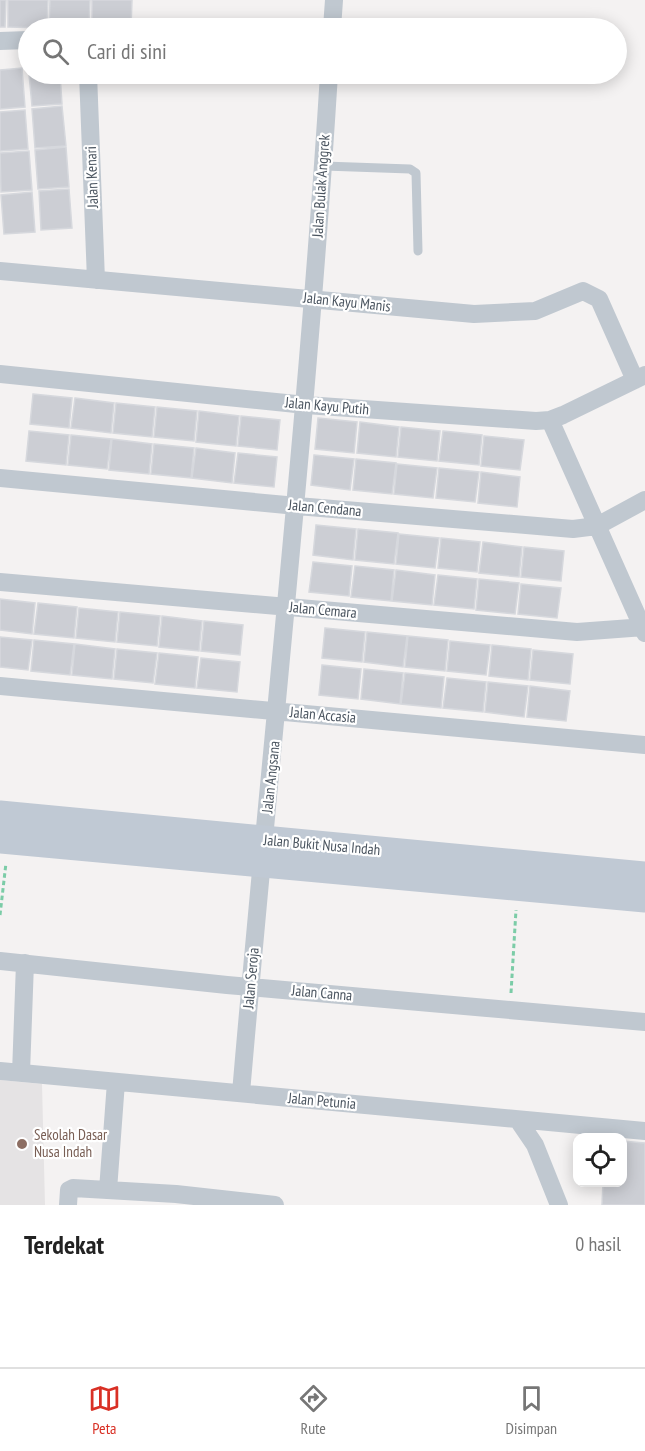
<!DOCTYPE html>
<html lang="id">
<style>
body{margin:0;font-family:"PT Sans Narrow",sans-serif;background:#f6f6f6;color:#222}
.controls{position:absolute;right:18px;bottom:18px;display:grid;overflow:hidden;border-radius:12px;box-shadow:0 3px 15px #0003}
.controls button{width:54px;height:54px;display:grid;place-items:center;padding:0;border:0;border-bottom:2px solid #e0e0e0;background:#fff;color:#222;font:30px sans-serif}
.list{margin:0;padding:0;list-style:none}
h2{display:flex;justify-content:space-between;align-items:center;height:78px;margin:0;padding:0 24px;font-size:26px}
h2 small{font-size:20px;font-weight:400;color:#767676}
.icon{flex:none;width:33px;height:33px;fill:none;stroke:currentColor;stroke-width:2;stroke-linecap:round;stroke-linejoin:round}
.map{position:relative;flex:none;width:645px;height:1205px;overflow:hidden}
.search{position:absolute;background:#fff;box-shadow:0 3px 15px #0003;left:18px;right:18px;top:18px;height:66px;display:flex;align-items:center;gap:15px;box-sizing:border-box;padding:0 21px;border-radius:33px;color:#767676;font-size:22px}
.sheet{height:162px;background:#fff}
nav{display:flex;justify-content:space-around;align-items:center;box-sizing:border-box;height:84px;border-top:2px solid #e0e0e0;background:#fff;font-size:16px;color:#767676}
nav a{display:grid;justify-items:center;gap:3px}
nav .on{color:#d93025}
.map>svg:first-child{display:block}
</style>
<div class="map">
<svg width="645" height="1205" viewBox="0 0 645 1205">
<rect width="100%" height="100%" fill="#f4f2f2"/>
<path fill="#e5e3e4" d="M 0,1080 L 42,1084 L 45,1205 L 0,1205 Z"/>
<path fill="#ccced4" stroke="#d6d8dd" stroke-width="1.5" d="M 0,0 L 6,0 L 5,27 L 0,27 Z
M 8,0 L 48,0 L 47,28 L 8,27 Z
M 50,0 L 90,0 L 89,28 L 49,28 Z
M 92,0 L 132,0 L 131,28 L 92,28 Z
M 22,68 L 25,107 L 0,109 L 0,70 Z
M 29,74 L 60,74 L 62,104 L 32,106 Z
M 62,106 L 66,146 L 35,148 L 32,109 Z
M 25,110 L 28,149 L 0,151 L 0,112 Z
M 66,147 L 69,187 L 38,189 L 35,150 Z
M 29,151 L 32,190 L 1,192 L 0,153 Z
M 69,189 L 72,228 L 41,230 L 39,191 Z
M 32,192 L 35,232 L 4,234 L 1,195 Z
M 33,394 L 72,398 L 69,428 L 30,424 Z
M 75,398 L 114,403 L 111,433 L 71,428 Z
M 116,403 L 155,407 L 152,437 L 113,433 Z
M 157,407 L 197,411 L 194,441 L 154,437 Z
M 199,411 L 239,416 L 236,446 L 196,442 Z
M 241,416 L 280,420 L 277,450 L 238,446 Z
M 318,418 L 357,422 L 354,453 L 315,449 Z
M 360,422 L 399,427 L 396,457 L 357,453 Z
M 401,427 L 440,431 L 437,461 L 398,457 Z
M 29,431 L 69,435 L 66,465 L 26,461 Z
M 443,431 L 482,435 L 479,465 L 439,461 Z
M 71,435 L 111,439 L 107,469 L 68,465 Z
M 484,436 L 524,440 L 520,470 L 481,466 Z
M 112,439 L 152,444 L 149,474 L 109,470 Z
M 154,444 L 194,448 L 191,478 L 151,474 Z
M 196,448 L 235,453 L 232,483 L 192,478 Z
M 238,453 L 277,457 L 274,487 L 234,483 Z
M 314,455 L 354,459 L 350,490 L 311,485 Z
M 356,459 L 396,463 L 392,494 L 353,490 Z
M 397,464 L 437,468 L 433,498 L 394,494 Z
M 439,468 L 479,472 L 475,502 L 436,498 Z
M 481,472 L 520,477 L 517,507 L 478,503 Z
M 316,525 L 356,529 L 353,560 L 313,555 Z
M 358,529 L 398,533 L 394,564 L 355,560 Z
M 399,534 L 439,538 L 435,568 L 396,564 Z
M 441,538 L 480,542 L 477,572 L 438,568 Z
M 483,542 L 522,547 L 519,577 L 479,573 Z
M 524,547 L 564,551 L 561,581 L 521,577 Z
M 313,562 L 352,566 L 349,596 L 309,592 Z
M 355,566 L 394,570 L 391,601 L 351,597 Z
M 396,570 L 435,575 L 432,605 L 392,601 Z
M 438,575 L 477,579 L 474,609 L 434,605 Z
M 479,579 L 519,583 L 515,614 L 476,610 Z
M 521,584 L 561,588 L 557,618 L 518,614 Z
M 0,599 L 35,603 L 32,634 L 0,630 Z
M 38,603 L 77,607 L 74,638 L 34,634 Z
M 79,608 L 118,612 L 115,642 L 76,638 Z
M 120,612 L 160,616 L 157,646 L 117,642 Z
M 162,616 L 202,621 L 199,651 L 159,647 Z
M 204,621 L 243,625 L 240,655 L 201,651 Z
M 325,628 L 365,632 L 362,662 L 322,658 Z
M 367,632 L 407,636 L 403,667 L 364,662 Z
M 408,636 L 448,640 L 445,671 L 405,667 Z
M 0,637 L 32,640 L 28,670 L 0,667 Z
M 34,640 L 74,644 L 70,675 L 31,671 Z
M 450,641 L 490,645 L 486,675 L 447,671 Z
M 75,644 L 115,649 L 112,679 L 72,675 Z
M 492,645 L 531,649 L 528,680 L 489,676 Z
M 117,649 L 157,653 L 153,683 L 114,679 Z
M 533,650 L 573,654 L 570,684 L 530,680 Z
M 159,653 L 198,657 L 195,688 L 155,684 Z
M 201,658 L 240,662 L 237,692 L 197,688 Z
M 322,665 L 361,669 L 358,699 L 319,695 Z
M 364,669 L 403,673 L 400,704 L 361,699 Z
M 405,673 L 444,677 L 441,708 L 401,704 Z
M 447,678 L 486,682 L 483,712 L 443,708 Z
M 488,682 L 528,686 L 524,717 L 485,712 Z
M 530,686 L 570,691 L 566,721 L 527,717 Z
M 622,1141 L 645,1143 L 645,1205 L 602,1205 L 603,1182 L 622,1182 Z"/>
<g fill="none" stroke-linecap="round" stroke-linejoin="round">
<path stroke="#7bcca7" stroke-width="3" stroke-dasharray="4.5 3" stroke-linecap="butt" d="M 0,915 L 6,863
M 511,993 L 516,910"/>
<path stroke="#c0c8d0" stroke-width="9" d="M 324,166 L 410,169 L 416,173 L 418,251"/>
<path stroke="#c0c8d0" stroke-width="18" d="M 332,28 L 334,0
M 0,41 L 28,40
M 88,74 L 96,280
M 0,271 L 474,314 L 535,311 L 583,291 L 599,299 L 635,380
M 0,374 L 306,405 L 536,421 L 550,420 L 563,415 L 645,375
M 550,420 L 645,633
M 0,478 L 297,506 L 573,529 L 597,526 L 645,500
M 0,582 L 577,632 L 645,627
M 0,686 L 645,745
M 0,961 L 227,985 L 645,1022
M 0,1071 L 645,1131
M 21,1073 L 25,963
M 241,1093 C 270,753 308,414 329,74
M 518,1120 L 535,1145 L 559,1205
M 108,1190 L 116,1082
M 68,1205 L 69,1190 L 73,1188 L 176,1194 L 275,1205"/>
<path stroke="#c0c9d4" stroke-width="27" d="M 0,814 L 645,875
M 0,840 L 645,899"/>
</g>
<circle fill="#8d6e63" stroke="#fff" stroke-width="2" cx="22" cy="1144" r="6"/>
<g text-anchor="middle" stroke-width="4.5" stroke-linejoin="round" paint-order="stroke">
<g font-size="15" fill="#4a545f" stroke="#fff">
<text transform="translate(92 177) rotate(-92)" y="5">Jalan Kenari</text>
<text transform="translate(321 186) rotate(-86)" y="5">Jalan Bulak Anggrek</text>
<text transform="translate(347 302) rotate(6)" y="5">Jalan Kayu Manis</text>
<text transform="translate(327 406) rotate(5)" y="5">Jalan Kayu Putih</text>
<text transform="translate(325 508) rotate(5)" y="5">Jalan Cendana</text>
<text transform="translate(323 610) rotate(5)" y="5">Jalan Cemara</text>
<text transform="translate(323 715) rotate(5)" y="5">Jalan Accasia</text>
<text transform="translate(271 777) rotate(-84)" y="5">Jalan Angsana</text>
<text transform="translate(322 845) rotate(5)" y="5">Jalan Bukit Nusa Indah</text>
<text transform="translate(251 978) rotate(-85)" y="5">Jalan Seroja</text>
<text transform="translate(322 993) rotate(5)" y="5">Jalan Canna</text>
<text transform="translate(322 1101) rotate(5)" y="5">Jalan Petunia</text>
</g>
<g font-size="15" fill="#785e54" stroke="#fff" text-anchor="start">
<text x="34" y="1140">Sekolah Dasar<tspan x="34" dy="17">Nusa Indah</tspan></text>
</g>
</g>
</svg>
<div class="controls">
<button><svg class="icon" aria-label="locate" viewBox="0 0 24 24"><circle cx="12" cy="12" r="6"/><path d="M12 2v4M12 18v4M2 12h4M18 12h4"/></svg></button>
</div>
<div class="search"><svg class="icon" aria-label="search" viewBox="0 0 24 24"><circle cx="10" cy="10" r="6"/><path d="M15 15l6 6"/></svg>Cari di sini</div>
</div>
<section class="sheet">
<h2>Terdekat<small>0 hasil</small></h2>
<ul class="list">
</ul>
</section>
<nav>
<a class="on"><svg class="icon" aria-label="map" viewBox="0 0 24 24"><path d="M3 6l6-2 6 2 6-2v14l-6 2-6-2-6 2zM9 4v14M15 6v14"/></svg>Peta</a>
<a><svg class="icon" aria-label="directions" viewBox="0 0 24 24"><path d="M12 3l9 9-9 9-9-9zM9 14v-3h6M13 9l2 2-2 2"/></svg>Rute</a>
<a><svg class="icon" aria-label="saved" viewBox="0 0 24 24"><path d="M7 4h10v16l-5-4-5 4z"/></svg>Disimpan</a>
</nav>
